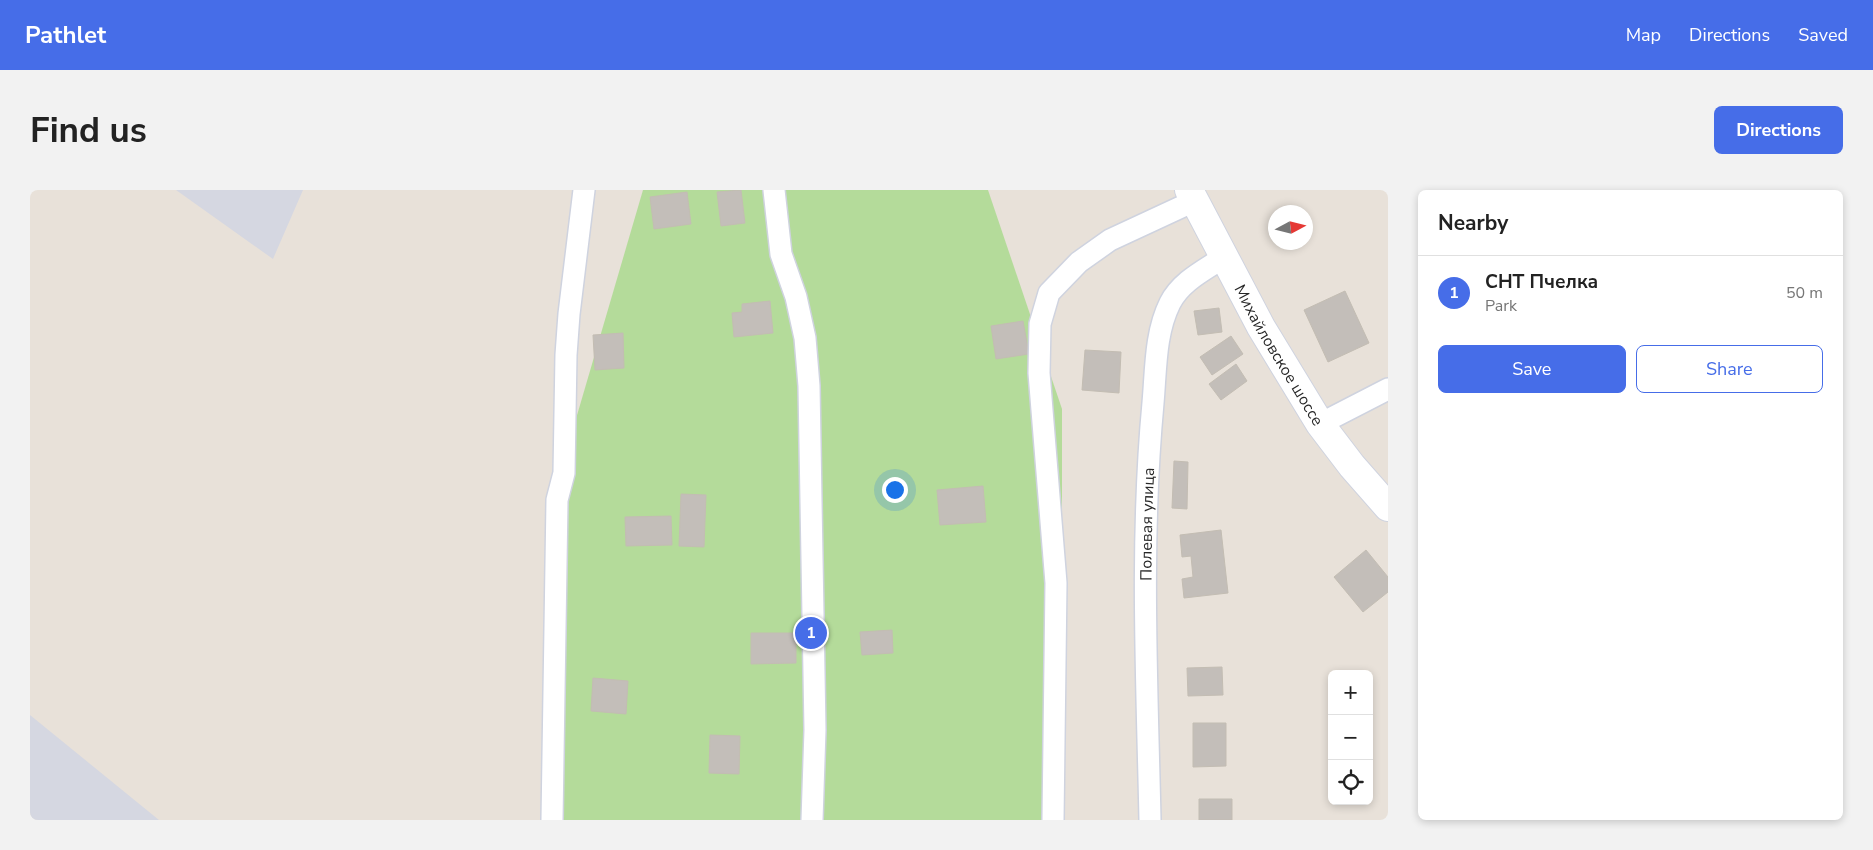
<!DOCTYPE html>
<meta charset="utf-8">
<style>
body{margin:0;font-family:"Nunito Sans",sans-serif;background:#f2f2f2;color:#222}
.controls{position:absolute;right:15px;bottom:15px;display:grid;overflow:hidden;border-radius:8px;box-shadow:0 2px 8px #0003}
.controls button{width:45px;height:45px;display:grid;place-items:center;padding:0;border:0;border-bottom:1px solid #e0e0e0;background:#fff;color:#222;font:25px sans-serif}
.compass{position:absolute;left:1238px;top:15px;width:45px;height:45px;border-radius:50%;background:#fff;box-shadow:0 2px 8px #0003;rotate:83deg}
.you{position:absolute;left:864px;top:299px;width:18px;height:18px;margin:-12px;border:4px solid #fff;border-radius:50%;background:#1a73e8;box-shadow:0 0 0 8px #1a73e833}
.badge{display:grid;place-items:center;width:32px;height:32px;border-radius:50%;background:#466de8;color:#fff;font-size:16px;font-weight:700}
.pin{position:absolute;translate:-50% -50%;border:2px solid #fff;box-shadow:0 1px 5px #0006}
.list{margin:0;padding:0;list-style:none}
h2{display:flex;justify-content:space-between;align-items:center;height:65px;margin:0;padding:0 20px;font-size:21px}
h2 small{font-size:16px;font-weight:400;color:#767676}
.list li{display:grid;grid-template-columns:32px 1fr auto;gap:15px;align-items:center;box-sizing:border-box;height:75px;padding:0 20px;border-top:1px solid #e0e0e0}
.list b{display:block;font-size:19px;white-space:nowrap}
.list p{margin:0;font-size:16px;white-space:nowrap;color:#767676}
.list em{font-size:16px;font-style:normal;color:#767676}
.actions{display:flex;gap:10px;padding:15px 20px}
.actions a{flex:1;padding:11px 0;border:1px solid #466de8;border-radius:8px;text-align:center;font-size:18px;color:#466de8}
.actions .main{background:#466de8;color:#fff}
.icon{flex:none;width:28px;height:28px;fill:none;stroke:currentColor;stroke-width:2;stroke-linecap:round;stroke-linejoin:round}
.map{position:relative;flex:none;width:1358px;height:630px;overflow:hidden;border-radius:8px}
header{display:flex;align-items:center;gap:30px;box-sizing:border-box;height:70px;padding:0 25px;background:#466de8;color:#fff}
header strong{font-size:24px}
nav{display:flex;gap:28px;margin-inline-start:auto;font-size:18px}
.intro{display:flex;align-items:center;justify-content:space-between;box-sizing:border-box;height:120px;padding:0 30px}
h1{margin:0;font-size:35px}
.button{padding:12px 22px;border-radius:8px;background:#466de8;color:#fff;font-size:18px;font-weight:700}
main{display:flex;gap:30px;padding:0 30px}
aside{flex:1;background:#fff;border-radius:8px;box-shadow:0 2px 8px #0003}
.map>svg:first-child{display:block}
</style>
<header>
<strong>Pathlet</strong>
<nav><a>Map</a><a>Directions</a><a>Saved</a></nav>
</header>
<div class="intro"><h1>Find us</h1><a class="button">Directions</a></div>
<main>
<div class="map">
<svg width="1358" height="630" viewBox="0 0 1358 630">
<rect width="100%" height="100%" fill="#e8e1d9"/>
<path fill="#d5d7e1" d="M 146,0 L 273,0 L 243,69 Z
M 0,525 L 129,630 L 0,630 Z"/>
<path fill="#b4db9a" d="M 613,0 L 958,0 L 1032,219 L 1032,630 L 520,630 L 538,256 Z"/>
<path fill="#c3beb9" stroke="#c3bdb3" d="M 711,0 L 715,33 L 691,36 L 687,2 Z
M 657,2 L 661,34 L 624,39 L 620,7 Z
M 1315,101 L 1339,153 L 1298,172 L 1274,120 Z
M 740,111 L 743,143 L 704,147 L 702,123 L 712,122 L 712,114 Z
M 1189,118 L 1192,142 L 1168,145 L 1164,121 Z
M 993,131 L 999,164 L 966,169 L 961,136 Z
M 593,143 L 594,178 L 565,180 L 563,145 Z
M 1201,146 L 1213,164 L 1182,185 L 1170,167 Z
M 1055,160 L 1091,162 L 1089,203 L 1052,200 Z
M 1206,174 L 1217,191 L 1191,210 L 1179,194 Z
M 1144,271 L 1158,272 L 1157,319 L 1142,318 Z
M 953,296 L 956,332 L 910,335 L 907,300 Z
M 651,304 L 676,305 L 674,357 L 649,356 Z
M 641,326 L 642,355 L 596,356 L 595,327 Z
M 1191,340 L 1198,403 L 1154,408 L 1152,389 L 1163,387 L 1161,366 L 1152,367 L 1150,345 Z
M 1336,360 L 1358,387 L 1358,402 L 1333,422 L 1304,387 Z
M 862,440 L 863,463 L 832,465 L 830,442 Z
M 721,443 L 766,443 L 766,473 L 721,474 Z
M 1192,477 L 1193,505 L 1158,506 L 1157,478 Z
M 563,488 L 598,491 L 596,524 L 561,521 Z
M 1163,533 L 1196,533 L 1196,576 L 1163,577 Z
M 680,545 L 710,546 L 709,584 L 679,583 Z
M 1169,609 L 1202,609 L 1202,630 L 1169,630 Z"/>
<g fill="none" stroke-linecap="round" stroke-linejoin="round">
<defs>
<g id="minor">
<path d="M 744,0 L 751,64 L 766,107 L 775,148 L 779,196 L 785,540 L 782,630"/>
<path d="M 1290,234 L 1358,199"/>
<path d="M 522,630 L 527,310 L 534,283 L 536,165 L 539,124 L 554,0"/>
<path d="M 1023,630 L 1026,393 L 1009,183 L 1010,134 L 1019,103 L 1049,72 L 1080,50 L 1164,11"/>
<path id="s1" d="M 1120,630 C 1117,491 1110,352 1123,213 C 1126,179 1125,143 1140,113 C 1151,91 1175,80 1194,67"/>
</g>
<g id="secondary">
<path id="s2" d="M 1159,0 L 1231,137 L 1290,234 L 1322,276 L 1358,317"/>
</g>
</defs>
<use href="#minor" stroke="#cfd3df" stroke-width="24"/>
<use href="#secondary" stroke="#cfd3df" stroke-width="30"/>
<use href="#minor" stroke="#fff" stroke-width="21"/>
<use href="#secondary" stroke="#fff" stroke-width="28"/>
</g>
<g text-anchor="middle" stroke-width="4.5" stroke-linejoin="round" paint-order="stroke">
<g font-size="16" fill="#272727" stroke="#fff">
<text dy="6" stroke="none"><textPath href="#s2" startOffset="188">Михайловское шоссе</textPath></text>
<text dy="6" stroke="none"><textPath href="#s1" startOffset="296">Полевая улица</textPath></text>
</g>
</g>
</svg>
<div class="controls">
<button>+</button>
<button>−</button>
<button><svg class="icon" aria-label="locate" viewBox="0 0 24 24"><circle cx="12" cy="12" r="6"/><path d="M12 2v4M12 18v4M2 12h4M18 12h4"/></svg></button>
</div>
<svg class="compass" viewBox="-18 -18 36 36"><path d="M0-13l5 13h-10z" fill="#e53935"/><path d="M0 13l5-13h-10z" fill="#767676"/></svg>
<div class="you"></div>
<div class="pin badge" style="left:781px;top:443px">1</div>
</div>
<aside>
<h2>Nearby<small></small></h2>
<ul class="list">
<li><span class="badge">1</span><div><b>СНТ Пчелка</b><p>Park</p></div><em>50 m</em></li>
</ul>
<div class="actions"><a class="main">Save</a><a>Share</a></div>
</aside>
</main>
